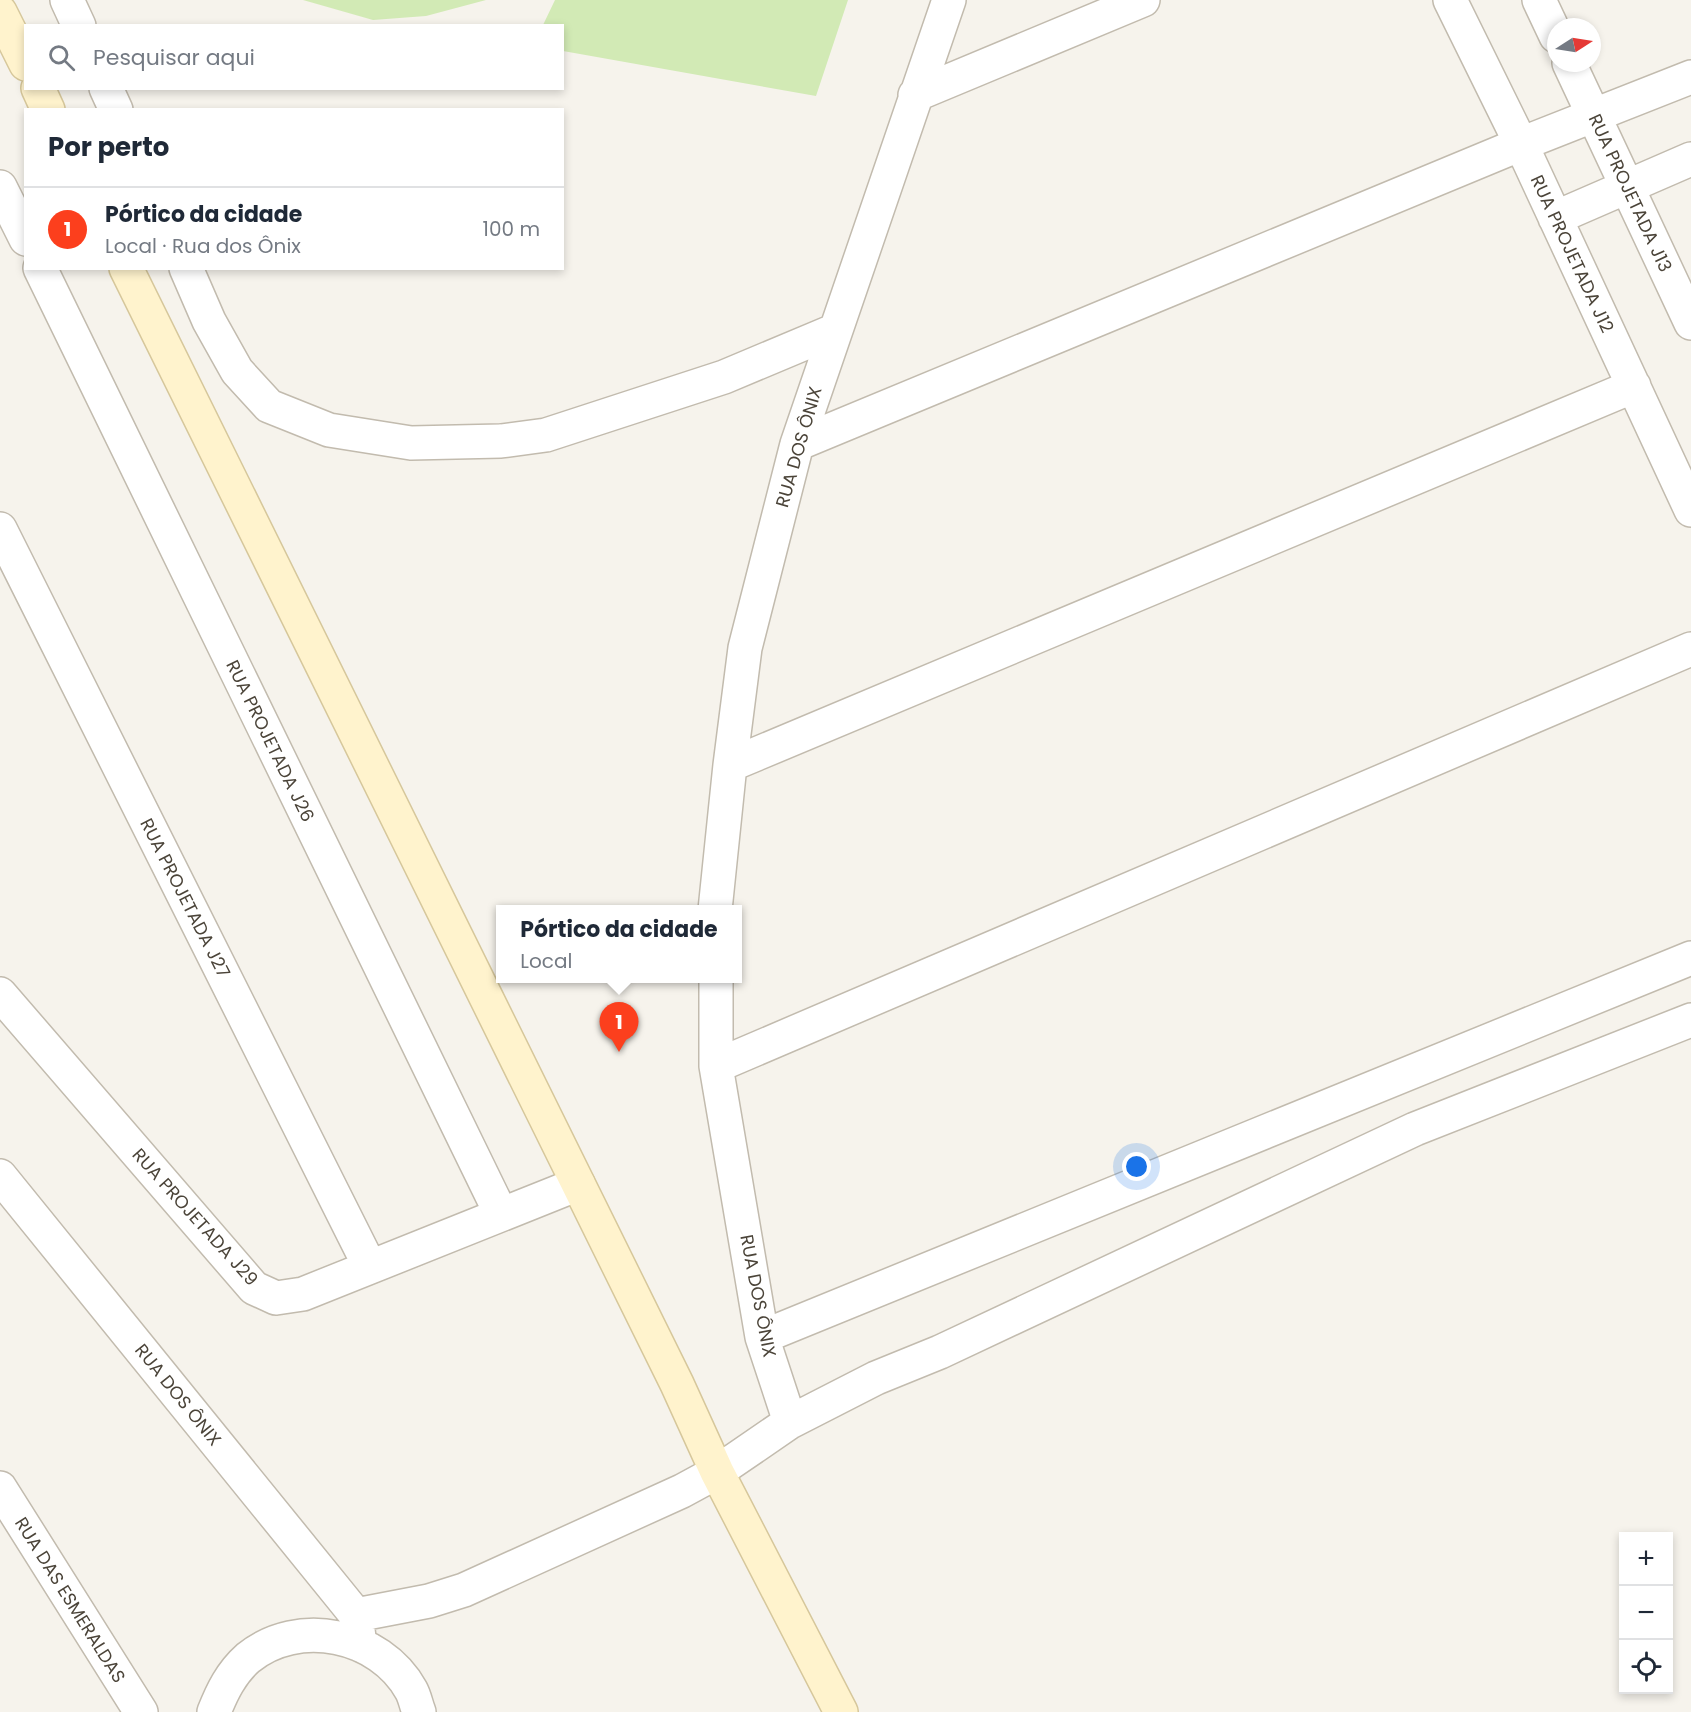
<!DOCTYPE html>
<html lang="pt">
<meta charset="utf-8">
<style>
body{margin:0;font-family:Poppins,sans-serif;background:#f6f6f7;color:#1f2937}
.controls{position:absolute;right:18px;bottom:18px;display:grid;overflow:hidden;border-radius:0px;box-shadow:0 3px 9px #0003}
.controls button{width:54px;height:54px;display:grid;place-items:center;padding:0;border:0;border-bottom:2px solid #e0e1e3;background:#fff;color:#1f2937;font:30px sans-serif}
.compass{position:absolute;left:1547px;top:18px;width:54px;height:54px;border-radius:50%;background:#fff;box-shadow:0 3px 9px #0003;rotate:78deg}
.you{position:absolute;left:1137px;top:1167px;width:21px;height:21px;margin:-15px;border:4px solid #fff;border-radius:50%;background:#1a73e8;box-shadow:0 0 0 9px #1a73e833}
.badge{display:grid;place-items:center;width:39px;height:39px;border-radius:50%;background:#fc3f1d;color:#fff;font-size:20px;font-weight:700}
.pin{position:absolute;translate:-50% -50px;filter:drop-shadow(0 2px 3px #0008)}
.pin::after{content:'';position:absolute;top:32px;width:21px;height:18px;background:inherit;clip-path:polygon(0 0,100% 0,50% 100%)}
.popup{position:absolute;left:496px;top:905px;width:246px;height:78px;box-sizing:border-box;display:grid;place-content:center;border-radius:0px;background:#fff;filter:drop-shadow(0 2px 4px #0005);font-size:20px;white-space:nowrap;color:#747a83}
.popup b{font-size:22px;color:#1f2937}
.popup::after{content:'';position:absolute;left:50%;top:100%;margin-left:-12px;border:12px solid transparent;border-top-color:#fff}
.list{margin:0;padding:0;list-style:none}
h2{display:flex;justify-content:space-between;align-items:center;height:78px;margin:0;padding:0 24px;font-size:26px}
h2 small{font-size:20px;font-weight:400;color:#747a83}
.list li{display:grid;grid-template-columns:39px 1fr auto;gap:18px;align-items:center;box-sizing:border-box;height:84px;padding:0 24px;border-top:2px solid #e0e1e3}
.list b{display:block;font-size:22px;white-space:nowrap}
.list p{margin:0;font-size:20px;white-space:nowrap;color:#747a83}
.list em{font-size:20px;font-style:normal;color:#747a83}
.icon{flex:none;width:33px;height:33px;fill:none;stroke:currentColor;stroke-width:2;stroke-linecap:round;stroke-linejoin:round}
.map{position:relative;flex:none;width:1691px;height:1712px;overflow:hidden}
.search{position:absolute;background:#fff;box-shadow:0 3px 9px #0003;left:24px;top:24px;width:540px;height:66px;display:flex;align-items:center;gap:15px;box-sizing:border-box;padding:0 21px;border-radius:0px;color:#747a83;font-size:22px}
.panel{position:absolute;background:#fff;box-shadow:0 3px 9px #0003;left:24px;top:108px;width:540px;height:162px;border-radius:0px}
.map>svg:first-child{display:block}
</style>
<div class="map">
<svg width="1691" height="1712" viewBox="0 0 1691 1712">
<rect width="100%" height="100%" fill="#f6f3ec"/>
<path fill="#d2eab5" d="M 303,0 L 486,0 L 426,16 L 373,20 Z
M 555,0 L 848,0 L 816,96 L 563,51 L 562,26 L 543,25 Z"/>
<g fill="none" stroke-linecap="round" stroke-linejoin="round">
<defs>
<path id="minor" d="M 67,0 L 79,26
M 1450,0 L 1521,144 L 1691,510
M 1539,0 L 1556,36
M 1569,63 L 1691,323
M 106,88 L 116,110
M 915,95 L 1143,0
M 0,187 L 26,239
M 1555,218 L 1691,159
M 40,268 L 501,1214
M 186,268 L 209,321 L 237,371 L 269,406 L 329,430 L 411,443 L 501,441 L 546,435 L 724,377 L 836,330
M 797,444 L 1521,144 L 1691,77
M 0,529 L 370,1267
M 730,765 L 1634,386
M 715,910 L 730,765 L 745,648 L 797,444 L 949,0
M 0,994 L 254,1288 L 276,1298 L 303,1294 L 578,1184
M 716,1066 L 1691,649
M 0,1176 L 356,1615 L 360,1645
M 762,1337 L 1691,958
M 790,1422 L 876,1378 L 940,1352 L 1415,1129 L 1691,1020
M 0,1488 L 141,1712
M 356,1615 L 429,1601 L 464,1590 L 682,1491 L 717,1472 L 790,1422 L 762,1337 L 716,1066 L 716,978
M 214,1712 C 222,1692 231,1673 248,1658 C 298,1617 380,1634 411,1690 C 415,1697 416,1705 419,1712"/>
<path id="secondary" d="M 0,12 L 26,64
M 38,88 L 48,110
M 126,268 L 677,1384 L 717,1472 L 841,1712"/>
</defs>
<use href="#minor" stroke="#c2bbae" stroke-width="36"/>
<use href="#secondary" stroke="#d6c79b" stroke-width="36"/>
<use href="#minor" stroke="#fff" stroke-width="33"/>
<use href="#secondary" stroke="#fff3cd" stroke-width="33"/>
</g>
<g text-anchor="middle" stroke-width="6" stroke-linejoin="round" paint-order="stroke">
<g font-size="18" fill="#4b4439" stroke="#fff">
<text transform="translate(1630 193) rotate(65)" y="6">RUA PROJETADA J13</text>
<text transform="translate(1572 254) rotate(65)" y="6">RUA PROJETADA J12</text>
<text transform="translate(799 447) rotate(-74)" y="6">RUA DOS ÔNIX</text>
<text transform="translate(270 741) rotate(64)" y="6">RUA PROJETADA J26</text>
<text transform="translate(185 898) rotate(63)" y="6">RUA PROJETADA J27</text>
<text transform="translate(195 1217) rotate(48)" y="6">RUA PROJETADA J29</text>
<text transform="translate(758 1296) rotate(79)" y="6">RUA DOS ÔNIX</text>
<text transform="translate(178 1395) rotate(51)" y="6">RUA DOS ÔNIX</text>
<text transform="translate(70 1600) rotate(58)" y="6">RUA DAS ESMERALDAS</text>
</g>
</g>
</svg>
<div class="controls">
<button>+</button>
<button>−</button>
<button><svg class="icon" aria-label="locate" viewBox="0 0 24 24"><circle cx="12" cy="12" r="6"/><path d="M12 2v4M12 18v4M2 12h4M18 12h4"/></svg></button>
</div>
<svg class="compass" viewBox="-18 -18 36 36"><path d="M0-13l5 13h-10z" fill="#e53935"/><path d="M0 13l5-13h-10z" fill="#747a83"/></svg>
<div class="you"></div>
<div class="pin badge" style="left:619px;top:1052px">1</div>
<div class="popup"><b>Pórtico da cidade</b>Local</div>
<div class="search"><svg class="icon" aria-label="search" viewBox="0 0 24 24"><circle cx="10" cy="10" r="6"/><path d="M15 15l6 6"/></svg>Pesquisar aqui</div>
<section class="panel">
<h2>Por perto<small></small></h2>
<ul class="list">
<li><span class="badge">1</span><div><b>Pórtico da cidade</b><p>Local · Rua dos Ônix</p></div><em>100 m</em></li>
</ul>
</section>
</div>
